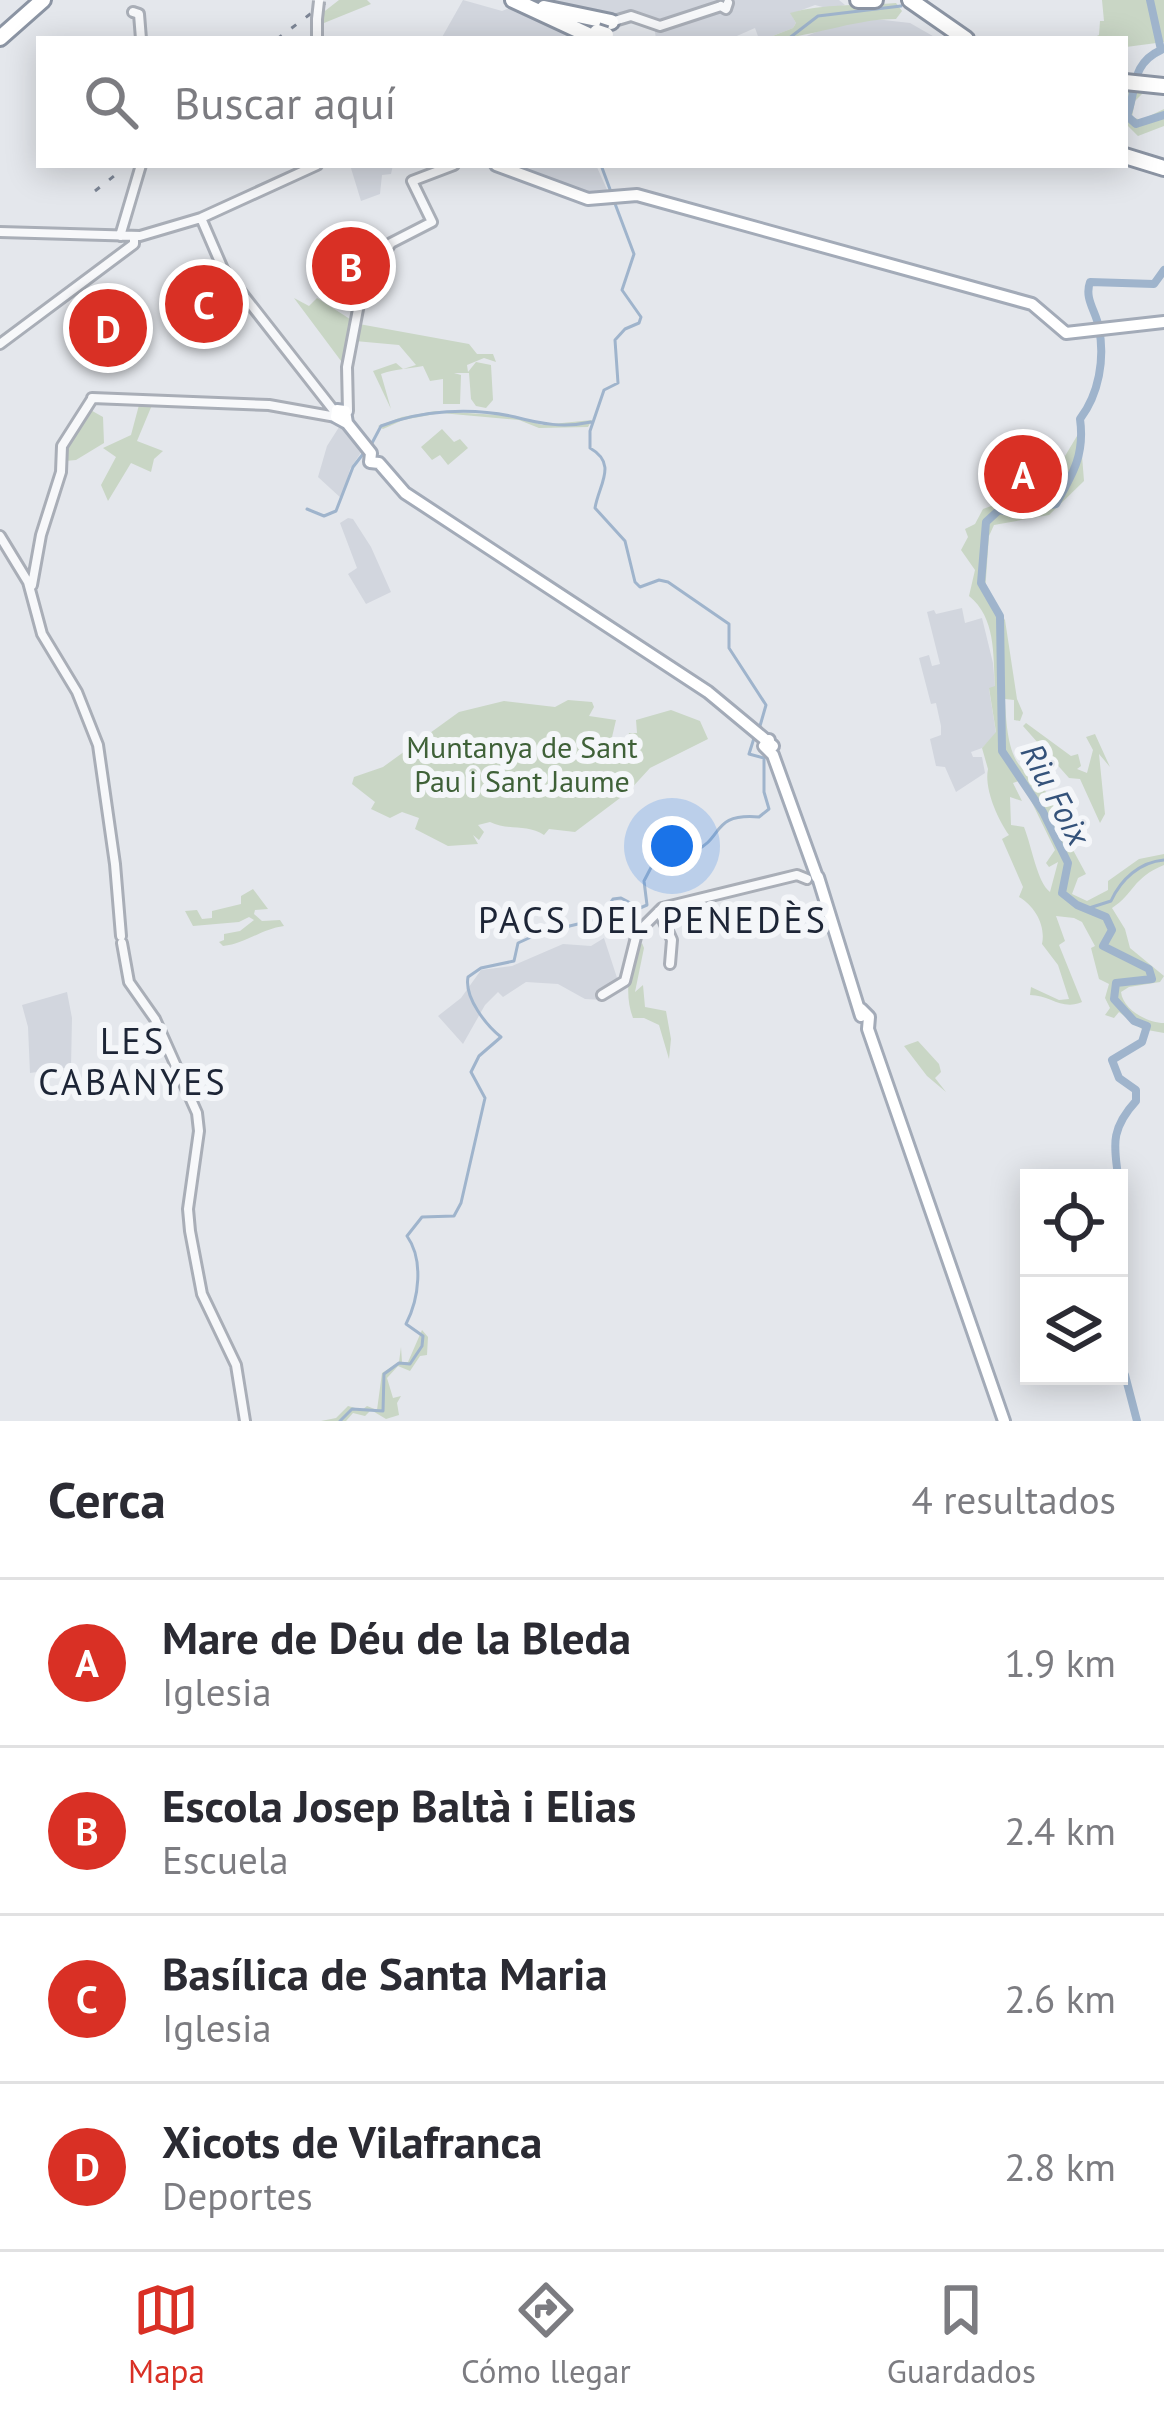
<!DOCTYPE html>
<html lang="es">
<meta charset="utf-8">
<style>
body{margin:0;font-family:"PT Sans",sans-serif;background:#f2f2f3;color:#2b2b33}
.controls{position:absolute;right:36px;bottom:36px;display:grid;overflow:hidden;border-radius:0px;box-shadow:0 6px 30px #0003}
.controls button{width:108px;height:108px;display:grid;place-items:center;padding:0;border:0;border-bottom:3px solid #e1e1e2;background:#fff;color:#2b2b33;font:60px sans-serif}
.you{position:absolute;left:672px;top:846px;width:42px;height:42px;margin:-30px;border:9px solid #fff;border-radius:50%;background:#1a73e8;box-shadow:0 0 0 18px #1a73e833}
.badge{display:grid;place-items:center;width:78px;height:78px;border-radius:50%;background:#d93025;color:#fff;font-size:39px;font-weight:700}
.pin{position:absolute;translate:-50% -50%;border:6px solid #fff;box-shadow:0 3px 12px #0006}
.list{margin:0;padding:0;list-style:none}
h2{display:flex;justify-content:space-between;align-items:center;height:156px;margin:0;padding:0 48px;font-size:51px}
h2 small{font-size:39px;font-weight:400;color:#7c7c81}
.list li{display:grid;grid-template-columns:78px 1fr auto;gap:36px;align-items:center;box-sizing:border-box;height:168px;padding:0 48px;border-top:3px solid #e1e1e2}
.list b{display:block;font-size:45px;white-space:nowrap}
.list p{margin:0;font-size:39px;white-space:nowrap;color:#7c7c81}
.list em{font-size:39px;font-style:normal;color:#7c7c81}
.icon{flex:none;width:66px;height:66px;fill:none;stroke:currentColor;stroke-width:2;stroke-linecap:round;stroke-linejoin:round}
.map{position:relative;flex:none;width:1164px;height:1421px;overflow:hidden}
.search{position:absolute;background:#fff;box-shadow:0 6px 30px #0003;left:36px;right:36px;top:36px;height:132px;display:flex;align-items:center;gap:30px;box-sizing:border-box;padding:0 42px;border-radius:0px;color:#7c7c81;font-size:45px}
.sheet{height:828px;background:#fff}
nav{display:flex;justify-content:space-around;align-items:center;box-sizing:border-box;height:168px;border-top:3px solid #e1e1e2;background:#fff;font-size:33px;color:#7c7c81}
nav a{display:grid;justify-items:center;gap:6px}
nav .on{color:#d93025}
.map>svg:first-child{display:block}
</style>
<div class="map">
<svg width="1164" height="1421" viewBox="0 0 1164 1421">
<rect width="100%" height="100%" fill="#e4e7ec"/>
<path fill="#d2d6de" d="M 463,0 L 502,11 L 517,5 L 572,39 L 441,39 Z
M 533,0 L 839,0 L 845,5 L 830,9 L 815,5 L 791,14 L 796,23 L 793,28 L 765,39 L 759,39 L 755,28 L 730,39 L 656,39 L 654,25 L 643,16 L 611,20 Z
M 875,19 L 910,23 L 938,39 L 799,39 L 829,27 Z
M 350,165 L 393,165 L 391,174 L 382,175 L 380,194 L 361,201 Z
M 502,165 L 596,165 L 609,194 L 593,198 Z
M 339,254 L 347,261 L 354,254 L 370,270 L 362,285 L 332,262 Z
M 341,424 L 362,451 L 350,469 L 342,499 L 318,477 L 327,446 Z
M 348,518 L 353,519 L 371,547 L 391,592 L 366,604 L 348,574 L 357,568 L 340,523 Z
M 962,608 L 965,623 L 982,618 L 993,663 L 995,687 L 989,689 L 996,733 L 982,748 L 971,752 L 973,757 L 982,757 L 985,773 L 956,792 L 945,767 L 936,766 L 930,739 L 941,735 L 941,726 L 936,703 L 931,704 L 919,658 L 929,655 L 932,666 L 940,664 L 927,612 L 934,610 L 936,614 Z
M 604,938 L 621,990 L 604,1000 L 585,999 L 558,984 L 526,982 L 503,997 L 498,992 L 485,1005 L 463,1044 L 438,1016 L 461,998 L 481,970 L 512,966 L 563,944 L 591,946 Z
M 67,992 L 72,1018 L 71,1067 L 30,1073 L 28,1027 L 22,1005 Z"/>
<path fill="#c9d6c5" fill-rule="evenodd" d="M 339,0 L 367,0 L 371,4 L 324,23 L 321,14 Z
M 1102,0 L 1164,0 L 1164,42 L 1126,47 L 1125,39 L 1090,39 L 1099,35 L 1100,21 L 1104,21 Z
M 896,3 L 902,11 L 896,19 C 850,19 810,39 765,39 L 793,28 L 796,23 L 790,13 C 824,3 860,6 896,3 Z
M 1125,91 L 1143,93 L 1135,101 L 1132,117 L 1141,120 L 1164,109 L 1164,126 L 1138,136 L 1125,123 Z
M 294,298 L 309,306 L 317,298 L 353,321 L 344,365 Z
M 359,324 L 469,344 L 477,354 L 493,354 L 496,362 L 484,358 L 467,365 L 468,372 L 476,362 L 491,365 L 493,400 L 486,408 L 476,406 L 471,399 L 469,373 L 454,373 L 461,375 L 460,404 L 443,404 L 443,379 L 430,381 L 423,366 C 408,369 395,369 381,374 L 391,409 L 373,371 L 396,363 L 403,369 L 416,365 L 399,345 L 355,341 Z
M 139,405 L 152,405 L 137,441 L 163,451 L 154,459 L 151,472 L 131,463 L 108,501 L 101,485 L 116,457 L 103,448 L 131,435 Z
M 87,408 L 103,417 L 104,443 L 76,460 L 65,461 L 65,449 Z
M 436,411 L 516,416 L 542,425 L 592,420 L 588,427 L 539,428 L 519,420 L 441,413 L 403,420 L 383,429 L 378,426 L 402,417 Z
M 442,429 L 454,442 L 460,439 L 468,448 L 448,465 L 440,455 L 432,460 L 421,447 Z
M 1080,431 L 1084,481 L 1049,515 L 994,525 L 989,536 L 985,592 L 1005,620 L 1017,699 L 1023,713 L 1020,721 L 1014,720 L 1014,700 L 1005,699 C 1006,719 1007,750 1020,766 C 1032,779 1046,786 1051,802 L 1059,801 L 1066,837 L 1086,874 L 1078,878 L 1072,894 L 1087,901 L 1108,890 L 1108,881 L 1139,859 L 1164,854 L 1164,865 C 1132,878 1134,894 1112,908 L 1125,929 L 1130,948 L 1164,976 L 1160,982 L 1129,987 L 1121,992 C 1123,1010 1148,1023 1164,1023 L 1164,1033 L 1142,1029 L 1119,1012 L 1114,1018 L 1105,1015 L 1110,1008 L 1105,998 L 1109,984 L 1099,979 L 1091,948 L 1095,946 L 1082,922 L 1074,918 L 1056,916 L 1065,941 L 1059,945 L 1082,1002 C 1062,1011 1050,995 1030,995 L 1031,987 L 1059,1000 L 1069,999 L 1058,965 L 1042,944 C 1046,926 1035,906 1019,897 L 1023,887 L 1002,839 L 1009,835 C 997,818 984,788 988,769 L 982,748 L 996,732 L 989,688 L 995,686 C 993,654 996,618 969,596 L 975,570 L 961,550 L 968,537 L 965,529 L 975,524 L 983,509 L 1026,493 L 1031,505 L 1053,494 L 1047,486 ZM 1021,780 L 1055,850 L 1046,863 L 1049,867 L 1058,862 L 1050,892 C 1037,882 1032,847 1024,827 L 1011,825 L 1010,797 L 1022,801 L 1013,783 Z
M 568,700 L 592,702 L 594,707 L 589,716 L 616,720 L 609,750 L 618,752 L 626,746 L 629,733 L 637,733 L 636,720 L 671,710 L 700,721 L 708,739 L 650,768 L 628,792 L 575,832 L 549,829 L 544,835 C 528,824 508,831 490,822 L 478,825 L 484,832 L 479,840 L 473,835 L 478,844 L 448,846 L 415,829 L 419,818 L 402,812 L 390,818 L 371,809 L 375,802 L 352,784 L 354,777 L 383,767 L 459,712 L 504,701 L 555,707 Z
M 1026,723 L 1071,756 L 1078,754 L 1081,766 L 1077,769 L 1087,773 L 1093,750 L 1086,737 L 1095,734 L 1110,767 L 1099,754 L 1105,814 L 1100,823 L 1080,779 L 1069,778 L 1023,726 Z
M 253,889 L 268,909 L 255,910 L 254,914 L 262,921 L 280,920 L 284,926 C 261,929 245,944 223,946 L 219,942 L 224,940 L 224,934 L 240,931 L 254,920 L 249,917 L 239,922 L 193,926 L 185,911 L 197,910 L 202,919 L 212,918 L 212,911 L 241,904 L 241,896 Z
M 642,943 L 644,948 L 635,992 L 643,985 L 645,1007 L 666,1011 L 671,1039 L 669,1059 L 659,1025 L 644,1018 L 633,1018 C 624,995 628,963 642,943 Z
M 918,1041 L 939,1064 L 941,1072 L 935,1078 L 946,1092 L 927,1076 L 904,1046 Z
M 422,1330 L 428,1337 L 427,1355 L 420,1356 L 410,1371 L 398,1366 L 387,1378 L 393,1398 L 401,1396 L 397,1403 L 399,1415 L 386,1419 L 371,1410 L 365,1416 L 353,1413 L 346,1421 L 321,1421 L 336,1418 L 348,1406 L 362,1410 L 367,1406 L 377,1410 L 382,1373 L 399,1362 L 401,1347 L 402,1362 L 408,1362 Z"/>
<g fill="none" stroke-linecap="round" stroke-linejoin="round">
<path stroke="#9fb4cc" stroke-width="3" d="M 743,39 L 749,39
M 788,39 L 818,16 L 901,6
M 601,165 L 611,192
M 614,201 L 634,254 L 622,290 L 641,317 L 639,323 L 625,329 L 615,340 L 618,383 L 604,390 L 590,431 L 590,448 C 618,464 599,484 595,508 L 625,541 L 635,582 L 640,587 L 659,580 L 668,582 L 729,624 L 729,648 L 766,705 L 760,726
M 371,445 L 381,426 C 421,410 472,407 515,417 C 541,424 564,428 591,422
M 307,509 L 324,516 L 336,511 L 353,467 L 363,454
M 1086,909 L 1111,901 C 1121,879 1140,862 1164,860
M 340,1421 L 352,1409 L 383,1411 L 384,1374 L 399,1363 L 410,1364 L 422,1346 L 423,1336 L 406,1324 C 419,1299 424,1260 407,1236 L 422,1217 L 454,1216 L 461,1203 L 485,1098 L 471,1072 L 479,1056 L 501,1037 C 487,1026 464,998 468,977 L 481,968 L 514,961 L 518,943 L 540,933 L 599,919 L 613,899 L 621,898 L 640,908 L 647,905 L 644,881 L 656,858 C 668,857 683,857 695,851 C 724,838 711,813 759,817 L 769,809 L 764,792 L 764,758 L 749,754 L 755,735"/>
<path stroke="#9fb4cc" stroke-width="8" d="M 1150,0 L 1161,50 C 1130,64 1137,90 1127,116 L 1136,124 L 1164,115
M 1119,1202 C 1121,1157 1101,1139 1136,1101 L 1136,1090 L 1119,1078 L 1112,1060 L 1142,1042 L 1147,1026 L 1134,1021 L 1114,999 L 1116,983 L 1152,979 L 1149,969 L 1103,946 L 1112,930 L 1106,917 L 1077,905 L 1062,893 L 1068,863 L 1043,812 L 1002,751 L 1000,616 L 981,583 L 986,522 L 999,510 L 1014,513 L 1056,504 C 1073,474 1085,454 1080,419 C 1099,394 1105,359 1099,328 C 1096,311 1084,299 1090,282 L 1154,284 L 1164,270
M 1119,1375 L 1125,1375 L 1137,1421"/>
<defs>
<path id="minor" d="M 721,6 L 726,9 L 728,3
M 133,12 L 139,14 L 141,39
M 611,22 L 631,16 L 660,26 L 721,6
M 317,39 L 317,19
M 201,218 L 223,269 L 335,412
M 0,232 L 140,236 L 201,218 L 317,165
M 120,236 L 141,165
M 380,260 L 391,243 L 432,222 L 412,181 L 454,165
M 0,344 L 134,244 L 134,237
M 347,367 L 359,304 L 377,263
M 347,367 L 348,411
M 92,398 L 269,405 L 336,417
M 0,536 L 28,582 L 42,634 L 77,692 L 98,745 L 115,864 L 121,936
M 32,585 L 41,535 L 61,472 L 62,446 L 92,399
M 659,911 L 672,940 L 670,964
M 122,943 L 129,982 L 155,1019 L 197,1113 L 199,1131 L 188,1209 L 190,1231 L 202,1294 L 236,1365 L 245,1421
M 602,995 L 625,981 L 637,933 L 662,908 L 797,875 L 807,879"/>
<path id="major" d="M 496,165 L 588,199 L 637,195 L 1032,304 L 1066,333 L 1164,322
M 347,423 L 336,417 L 337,410 L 345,411 L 347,423 L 371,453 L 370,462 L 379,463 L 405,493 L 708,692 L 773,746
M 769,740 L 764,746 L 773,755 L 817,877
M 818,877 L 861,1016
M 861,1009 L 869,1017 L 868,1029 L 1004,1421"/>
<path id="highway" d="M 513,0 L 597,39
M 858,0 L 875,0
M 910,0 L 966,39
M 544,8 L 611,22
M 0,38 L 43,0
M 1125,82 L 1164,86
M 1125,156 L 1164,168"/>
</defs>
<use href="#minor" stroke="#a9aeb7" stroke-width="14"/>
<use href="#major" stroke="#a3abb8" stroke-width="16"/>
<use href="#highway" stroke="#8b94a3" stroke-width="20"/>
<use href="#minor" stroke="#f7f8fa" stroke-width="8"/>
<use href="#major" stroke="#fff" stroke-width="10"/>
<use href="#highway" stroke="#fff" stroke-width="14"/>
<path stroke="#7d8696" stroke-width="3" stroke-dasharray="6 12" stroke-linecap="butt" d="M 277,39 L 329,0
M 95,191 L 114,176"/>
<defs>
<path id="minor-bridge" d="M 317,19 L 319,1"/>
<path id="highway-bridge" d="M 597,32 L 606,35"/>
</defs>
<use href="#minor-bridge" stroke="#a9aeb7" stroke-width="14" stroke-linecap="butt"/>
<use href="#highway-bridge" stroke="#8b94a3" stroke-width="20" stroke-linecap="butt"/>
<use href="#minor-bridge" stroke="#f7f8fa" stroke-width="8"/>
<use href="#highway-bridge" stroke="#fff" stroke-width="14"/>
</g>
<g text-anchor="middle" stroke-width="12" stroke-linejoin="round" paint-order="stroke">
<g font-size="30" fill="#3f6138" stroke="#f4f6f9">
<text x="522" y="758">Muntanya de Sant<tspan x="522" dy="34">Pau i Sant Jaume</tspan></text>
</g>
<g font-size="33" font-style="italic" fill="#34527a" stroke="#f4f6f9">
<text transform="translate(1056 794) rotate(62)" y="12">Riu Foix</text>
</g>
<g font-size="36" letter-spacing="3" fill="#1d2536" stroke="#f4f6f9">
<text x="653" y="933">PACS DEL PENEDÈS</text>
<text x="133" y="1054">LES<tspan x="133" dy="41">CABANYES</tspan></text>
</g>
</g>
</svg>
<div class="controls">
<button><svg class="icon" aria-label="locate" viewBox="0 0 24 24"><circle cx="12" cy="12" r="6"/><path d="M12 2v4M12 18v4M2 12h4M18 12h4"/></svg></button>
<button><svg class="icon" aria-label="layers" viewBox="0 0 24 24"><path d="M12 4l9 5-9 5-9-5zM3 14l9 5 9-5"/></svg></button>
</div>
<div class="you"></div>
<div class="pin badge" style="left:1023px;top:474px">A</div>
<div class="pin badge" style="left:351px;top:266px">B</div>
<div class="pin badge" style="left:204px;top:304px">C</div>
<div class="pin badge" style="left:108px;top:328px">D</div>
<div class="search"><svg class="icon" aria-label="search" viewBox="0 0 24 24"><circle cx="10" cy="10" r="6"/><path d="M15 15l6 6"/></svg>Buscar aquí</div>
</div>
<section class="sheet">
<h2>Cerca<small>4 resultados</small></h2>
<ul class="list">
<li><span class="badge">A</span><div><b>Mare de Déu de la Bleda</b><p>Iglesia</p></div><em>1.9 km</em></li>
<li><span class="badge">B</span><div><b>Escola Josep Baltà i Elias</b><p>Escuela</p></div><em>2.4 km</em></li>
<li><span class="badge">C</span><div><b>Basílica de Santa Maria</b><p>Iglesia</p></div><em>2.6 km</em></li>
<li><span class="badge">D</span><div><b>Xicots de Vilafranca</b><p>Deportes</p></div><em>2.8 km</em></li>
</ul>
</section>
<nav>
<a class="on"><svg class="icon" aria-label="map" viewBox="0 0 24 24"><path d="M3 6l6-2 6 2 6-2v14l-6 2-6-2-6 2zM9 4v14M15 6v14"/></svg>Mapa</a>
<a><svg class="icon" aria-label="directions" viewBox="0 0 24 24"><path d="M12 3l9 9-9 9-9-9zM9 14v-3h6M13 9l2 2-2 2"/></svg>Cómo llegar</a>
<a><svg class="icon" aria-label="saved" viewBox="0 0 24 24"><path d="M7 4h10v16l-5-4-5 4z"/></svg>Guardados</a>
</nav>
